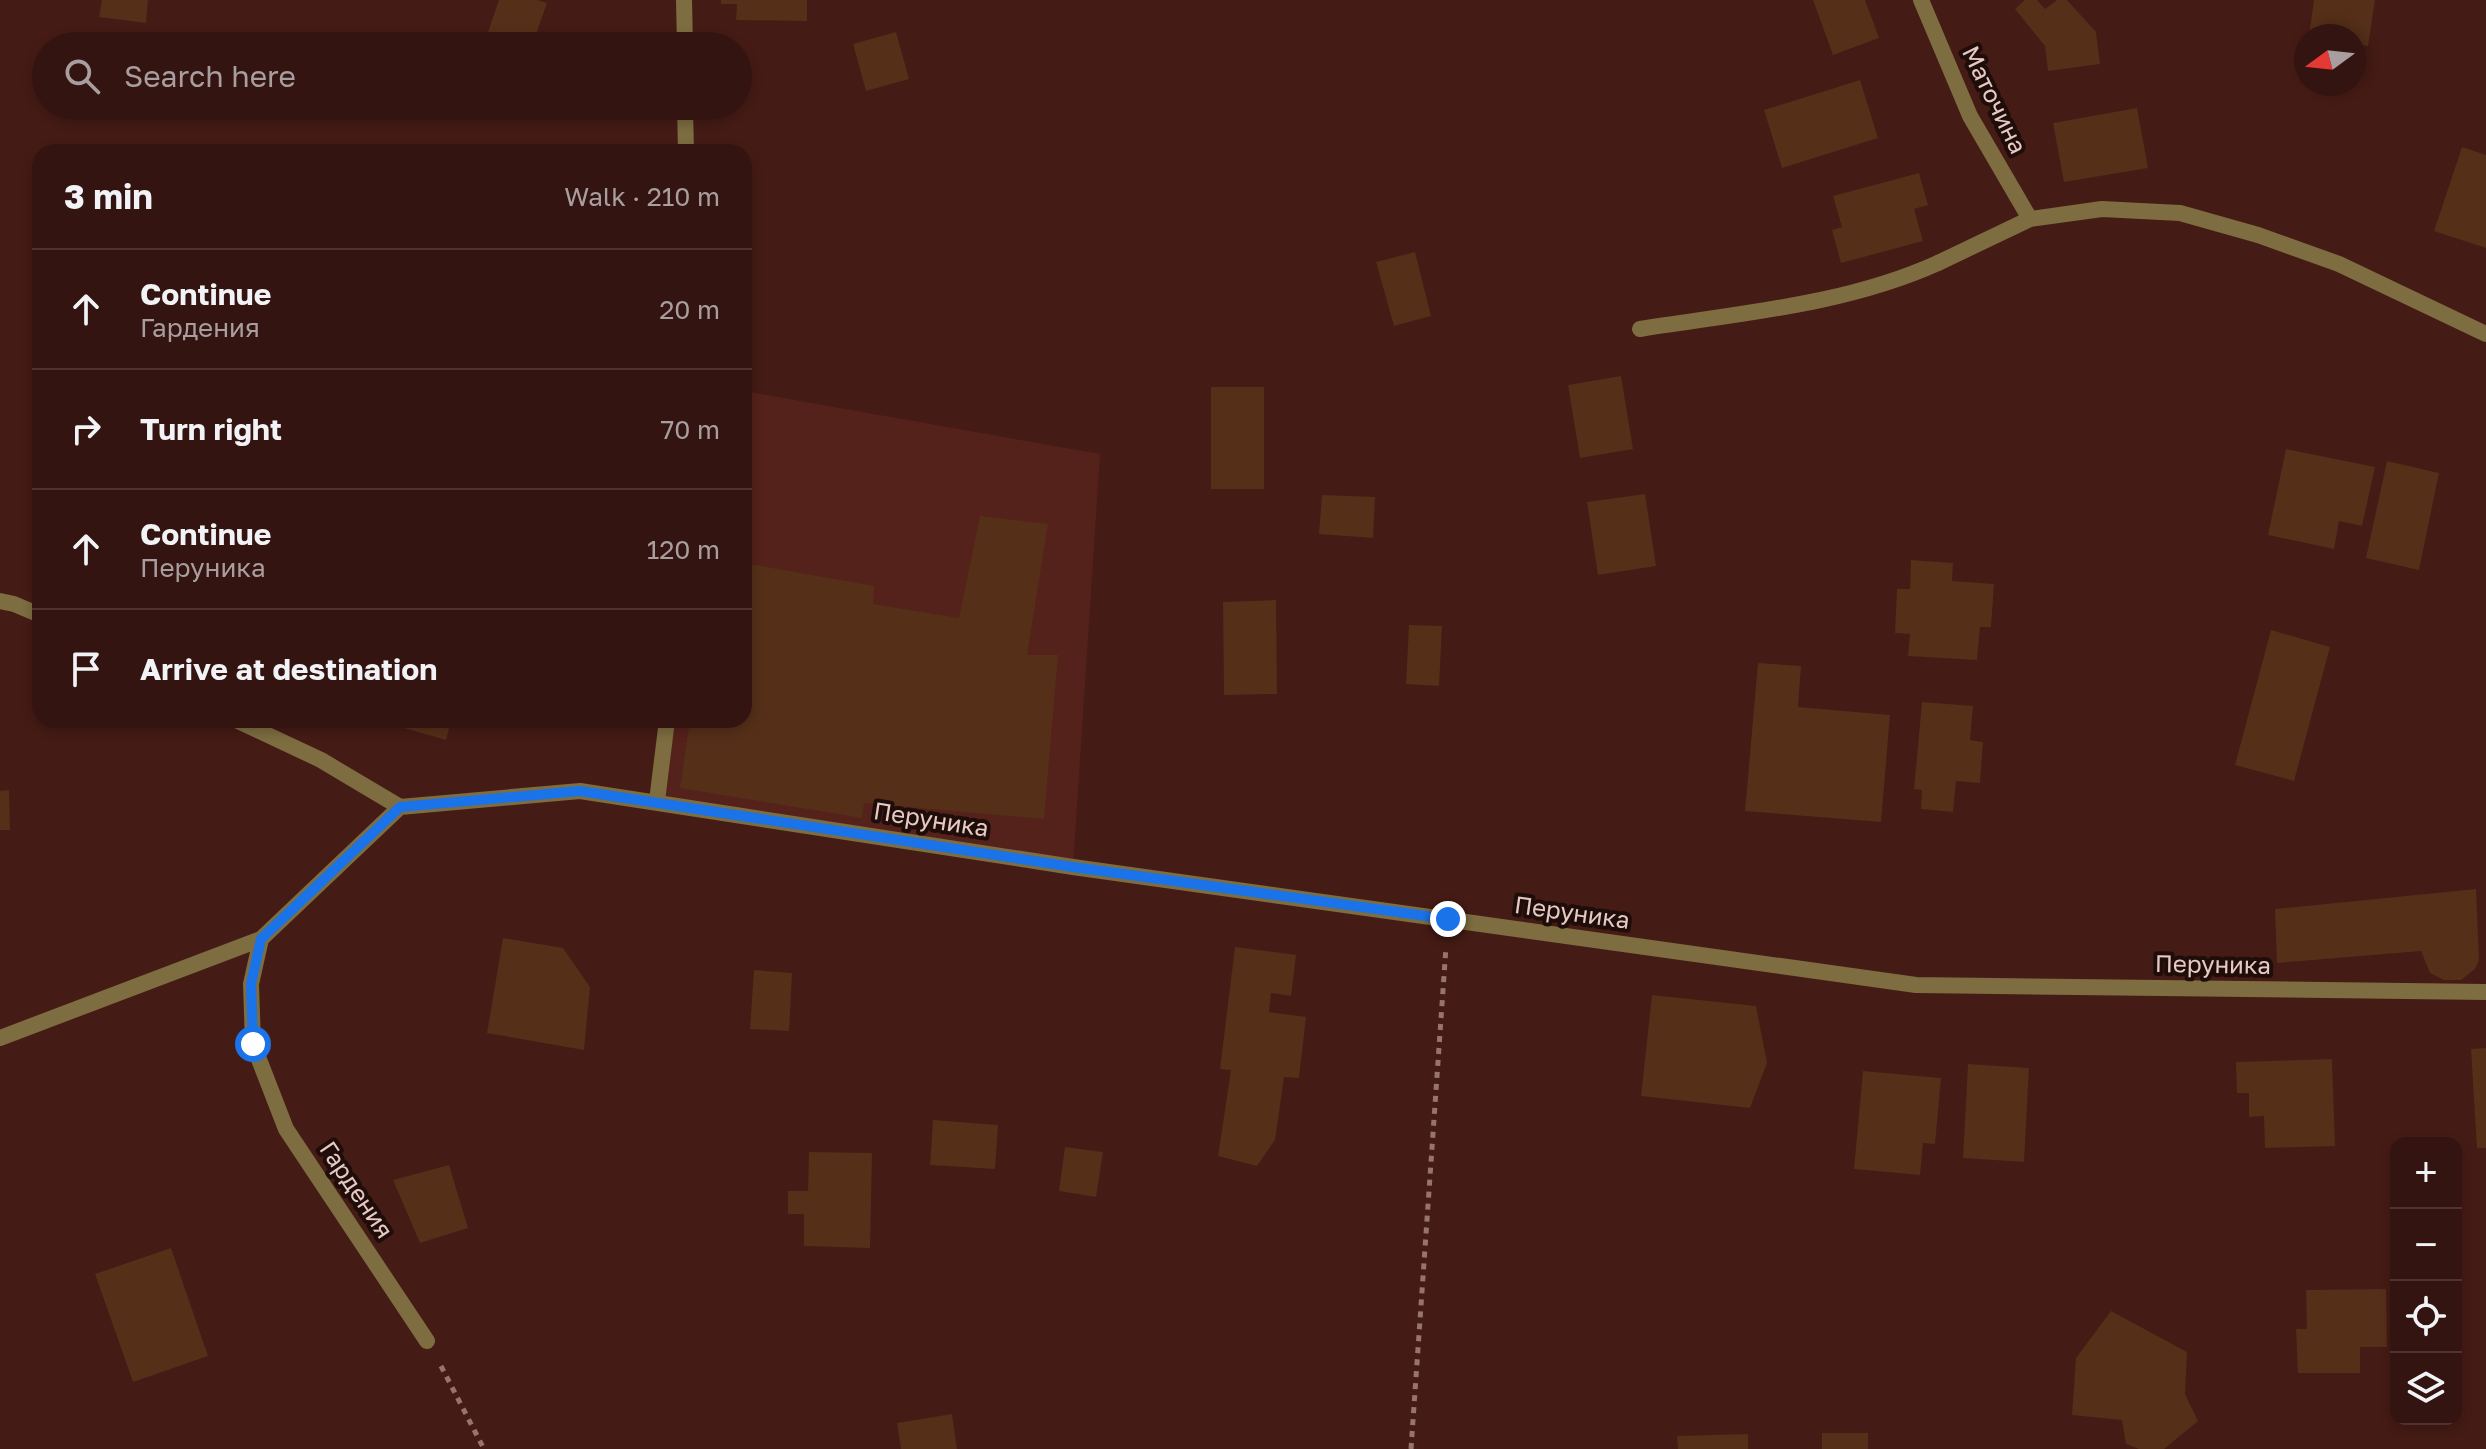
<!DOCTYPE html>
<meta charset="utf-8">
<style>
body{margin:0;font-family:"Golos Text",sans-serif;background:#3f211e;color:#f1f3f6}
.controls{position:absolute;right:24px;bottom:24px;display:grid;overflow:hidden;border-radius:16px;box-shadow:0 4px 12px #0003}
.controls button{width:72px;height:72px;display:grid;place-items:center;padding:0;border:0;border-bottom:2px solid #4e3330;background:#341410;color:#f1f3f6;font:40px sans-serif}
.compass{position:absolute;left:2294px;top:24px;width:72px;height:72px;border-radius:50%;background:#341410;box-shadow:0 4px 12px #0003;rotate:255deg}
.stop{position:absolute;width:24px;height:24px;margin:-18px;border:6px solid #1a73e8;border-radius:50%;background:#fff}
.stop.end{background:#1a73e8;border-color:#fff;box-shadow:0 2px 8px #0008}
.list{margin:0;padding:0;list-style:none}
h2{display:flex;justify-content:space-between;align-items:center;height:104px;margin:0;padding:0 32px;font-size:34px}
h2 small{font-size:26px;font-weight:400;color:#a99e9f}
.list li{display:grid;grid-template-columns:52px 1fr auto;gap:24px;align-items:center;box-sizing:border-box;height:120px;padding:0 32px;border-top:2px solid #4e3330}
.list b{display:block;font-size:30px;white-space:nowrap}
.list p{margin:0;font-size:26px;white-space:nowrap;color:#a99e9f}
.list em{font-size:26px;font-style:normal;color:#a99e9f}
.icon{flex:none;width:44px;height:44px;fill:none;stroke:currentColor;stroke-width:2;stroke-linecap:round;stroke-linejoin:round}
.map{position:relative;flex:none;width:2486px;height:1449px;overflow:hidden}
.search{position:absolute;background:#341410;box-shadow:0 4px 12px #0003;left:32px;top:32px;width:720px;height:88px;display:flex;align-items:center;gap:20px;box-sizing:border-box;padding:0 28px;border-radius:44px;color:#a99e9f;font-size:30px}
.panel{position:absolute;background:#341410;box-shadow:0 4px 12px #0003;left:32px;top:144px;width:720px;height:584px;border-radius:24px}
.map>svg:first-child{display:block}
</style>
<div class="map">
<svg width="2486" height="1449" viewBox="0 0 2486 1449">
<rect width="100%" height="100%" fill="#451b15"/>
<path fill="#54221a" d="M 744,391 L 1100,454 L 1073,867 L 657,801 L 667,720 L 744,720 Z"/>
<path fill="#552f18" d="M 102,0 L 148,0 L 146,23 L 99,17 Z
M 499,0 L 537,0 L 547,3 L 532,46 L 518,46 L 487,35 Z
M 721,0 L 807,0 L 807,21 L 736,20 L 737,4 L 721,4 Z
M 1813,0 L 1865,0 L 1879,38 L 1833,55 Z
M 2025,0 L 2037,0 L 2045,9 L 2057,0 L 2067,0 L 2096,32 L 2100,64 L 2048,71 L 2045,46 L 2015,9 Z
M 2314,0 L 2375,0 L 2368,46 L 2354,44 L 2354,36 L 2309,36 Z
M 896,32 L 909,79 L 866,91 L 853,44 Z
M 1860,80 L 1878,138 L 1782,168 L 1764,110 Z
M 190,106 L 221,106 L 221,114 L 190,111 Z
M 2137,108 L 2148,168 L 2064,182 L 2053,123 Z
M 2462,147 L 2486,155 L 2486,248 L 2434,231 Z
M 1919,173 L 1928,205 L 1914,209 L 1923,241 L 1841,263 L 1832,230 L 1842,227 L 1833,196 Z
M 1415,252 L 1431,316 L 1394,326 L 1376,262 Z
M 749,270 L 751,359 L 744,360 L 744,271 Z
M 1621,376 L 1633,449 L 1580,458 L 1568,385 Z
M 1211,387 L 1264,387 L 1264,489 L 1211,489 Z
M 2286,449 L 2375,467 L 2362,526 L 2339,521 L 2334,549 L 2268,535 Z
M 2387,461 L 2439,473 L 2419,570 L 2366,558 Z
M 1645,494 L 1656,566 L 1598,575 L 1587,502 Z
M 1322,495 L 1375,497 L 1373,538 L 1319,534 Z
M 980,516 L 1048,524 L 1027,655 L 1058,655 L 1044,819 L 864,803 L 862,818 L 680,788 L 690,720 L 744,720 L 744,563 L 874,586 L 873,604 L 959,618 Z
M 1911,560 L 1953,563 L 1952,581 L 1994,584 L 1991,627 L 1980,627 L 1977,660 L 1908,656 L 1910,634 L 1895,633 L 1897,589 L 1910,589 Z
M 1276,600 L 1277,694 L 1224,695 L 1223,602 Z
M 1409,625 L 1442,626 L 1439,686 L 1406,684 Z
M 2271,630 L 2330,647 L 2294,781 L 2235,765 Z
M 1758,663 L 1801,666 L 1798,707 L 1890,715 L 1881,822 L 1745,811 Z
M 1922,702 L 1973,706 L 1970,740 L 1983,742 L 1980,783 L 1956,781 L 1953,812 L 1921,809 L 1922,790 L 1914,789 Z
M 406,720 L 451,720 L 446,740 L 404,728 Z
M 9,790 L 10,830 L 0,830 L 0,791 Z
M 2476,889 L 2479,960 L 2475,969 L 2461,980 L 2444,980 L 2430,973 L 2421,951 L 2277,963 L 2275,909 Z
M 503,938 L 563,948 L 590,987 L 584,1050 L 487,1033 Z
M 1235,947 L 1296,955 L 1291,996 L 1271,993 L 1269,1012 L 1306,1017 L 1299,1078 L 1284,1077 L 1275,1140 L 1257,1166 L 1218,1156 L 1231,1070 L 1220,1069 Z
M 754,970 L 792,973 L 789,1031 L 750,1029 Z
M 1652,995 L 1756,1006 L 1767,1063 L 1750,1108 L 1641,1096 Z
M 2486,1048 L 2486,1148 L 2477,1148 L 2471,1049 Z
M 2332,1059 L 2335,1146 L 2265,1148 L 2264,1116 L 2249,1117 L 2249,1093 L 2237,1093 L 2236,1062 Z
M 1968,1064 L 2029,1068 L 2024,1162 L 1963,1158 Z
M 1863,1071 L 1941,1078 L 1935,1144 L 1923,1143 L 1920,1175 L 1854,1169 Z
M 933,1120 L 998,1125 L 995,1169 L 930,1165 Z
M 1065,1147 L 1103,1152 L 1096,1197 L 1059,1191 Z
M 809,1152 L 872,1153 L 870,1248 L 804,1246 L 804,1214 L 788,1214 L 788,1191 L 808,1191 Z
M 449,1165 L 468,1228 L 420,1243 L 393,1180 Z
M 171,1248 L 208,1356 L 133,1382 L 95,1274 Z
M 2386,1289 L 2387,1347 L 2360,1347 L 2360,1373 L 2298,1373 L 2296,1329 L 2307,1329 L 2306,1290 Z
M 2111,1311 L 2187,1352 L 2185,1394 L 2198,1421 L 2164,1449 L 2139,1449 L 2126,1444 L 2122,1420 L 2072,1415 L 2076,1358 Z
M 952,1414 L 957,1449 L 901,1449 L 897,1423 Z
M 1822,1433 L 1868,1433 L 1868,1449 L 1822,1449 Z
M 1748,1434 L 1748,1449 L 1678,1449 L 1677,1436 Z"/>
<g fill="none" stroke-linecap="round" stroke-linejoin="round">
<path stroke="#98746f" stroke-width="5" stroke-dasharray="6 6" stroke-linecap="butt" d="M 441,1366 L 484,1449
M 1411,1449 L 1446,947"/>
<path stroke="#7d6d40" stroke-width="16" d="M 1640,329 C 1740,313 1845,305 1938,263"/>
<path stroke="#7d6d40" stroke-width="16" d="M 684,0 L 685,46
M 1921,0 L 1970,116 L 2030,219
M 685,106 L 686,152
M 1938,263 L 2030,219 L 2102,209 L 2180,213 L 2258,235 L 2339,264 L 2486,334
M 0,601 L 14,604 L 40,615
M 236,720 L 321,760 L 400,807
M 657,801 L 667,720
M 261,939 L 251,984 L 253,1044 L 286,1129 L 427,1341
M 0,1038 L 261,939 L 400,807 L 580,791 L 1073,867 L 1916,985 L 2486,992"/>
</g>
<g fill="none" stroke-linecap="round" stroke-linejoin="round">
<path stroke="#1a73e8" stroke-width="10" d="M 253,1044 L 251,984 L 261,939 L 400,807 L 580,791 L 1073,867 L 1448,919"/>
</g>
<g text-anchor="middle" stroke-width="8" stroke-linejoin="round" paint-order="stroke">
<g font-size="24" fill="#e7cac5" stroke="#1f0d09">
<text transform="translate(1994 100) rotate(64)" y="8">Маточина</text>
<text transform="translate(931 820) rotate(9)" y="8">Перуника</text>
<text transform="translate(1572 913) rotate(8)" y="8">Перуника</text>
<text transform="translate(2213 965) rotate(1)" y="8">Перуника</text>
<text transform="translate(356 1190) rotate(56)" y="8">Гардения</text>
</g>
</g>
</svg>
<div class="controls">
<button>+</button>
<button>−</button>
<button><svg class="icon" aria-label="locate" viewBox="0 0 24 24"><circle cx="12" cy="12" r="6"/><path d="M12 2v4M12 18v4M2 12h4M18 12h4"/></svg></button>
<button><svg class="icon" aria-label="layers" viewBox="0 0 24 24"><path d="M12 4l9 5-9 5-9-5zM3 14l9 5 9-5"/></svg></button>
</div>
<svg class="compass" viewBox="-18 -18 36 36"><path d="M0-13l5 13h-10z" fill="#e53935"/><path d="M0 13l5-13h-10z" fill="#a99e9f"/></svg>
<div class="stop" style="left:253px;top:1044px"></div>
<div class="stop end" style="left:1448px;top:919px"></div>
<div class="search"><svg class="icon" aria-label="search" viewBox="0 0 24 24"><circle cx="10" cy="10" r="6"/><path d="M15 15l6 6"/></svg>Search here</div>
<section class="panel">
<h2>3 min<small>Walk · 210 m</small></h2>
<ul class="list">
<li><svg class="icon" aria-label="ahead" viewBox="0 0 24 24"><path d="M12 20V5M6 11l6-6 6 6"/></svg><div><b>Continue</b><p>Гардения</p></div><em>20 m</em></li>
<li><svg class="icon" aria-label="right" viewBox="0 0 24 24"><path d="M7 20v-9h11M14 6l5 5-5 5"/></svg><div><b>Turn right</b></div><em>70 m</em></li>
<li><svg class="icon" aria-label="ahead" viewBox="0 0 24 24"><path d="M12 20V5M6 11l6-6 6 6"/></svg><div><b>Continue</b><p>Перуника</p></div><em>120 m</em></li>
<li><svg class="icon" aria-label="arrive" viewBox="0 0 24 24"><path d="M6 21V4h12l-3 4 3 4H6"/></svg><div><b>Arrive at destination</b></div></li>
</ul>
</section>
</div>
